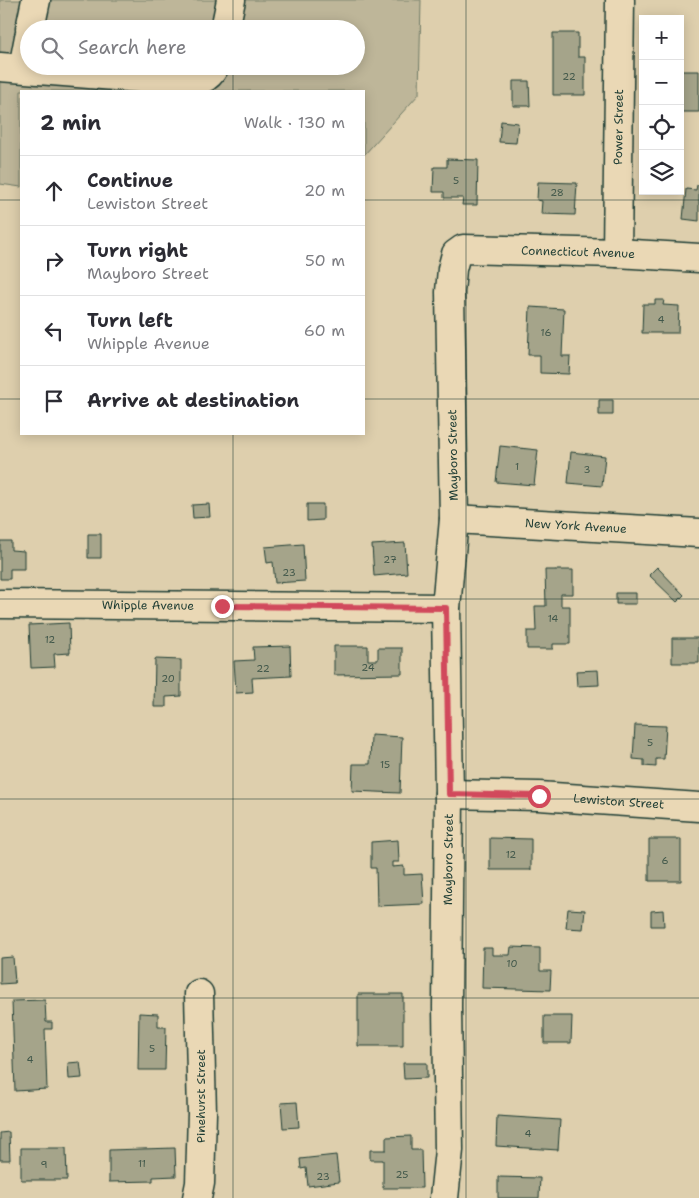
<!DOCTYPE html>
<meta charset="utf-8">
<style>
body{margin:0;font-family:"Shantell Sans",sans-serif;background:#f7f7f7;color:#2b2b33}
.controls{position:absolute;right:15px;top:15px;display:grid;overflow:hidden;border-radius:0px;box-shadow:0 2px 12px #0003}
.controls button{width:45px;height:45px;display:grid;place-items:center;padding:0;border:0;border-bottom:1px solid #e1e1e2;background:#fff;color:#2b2b33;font:25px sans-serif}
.stop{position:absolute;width:15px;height:15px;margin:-11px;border:4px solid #d1495b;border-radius:50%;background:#fff}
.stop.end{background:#d1495b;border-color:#fff;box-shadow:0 1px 5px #0008}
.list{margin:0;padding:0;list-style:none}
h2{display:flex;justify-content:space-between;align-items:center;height:65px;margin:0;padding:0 20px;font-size:21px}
h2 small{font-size:16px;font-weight:400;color:#7c7c81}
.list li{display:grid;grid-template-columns:32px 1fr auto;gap:15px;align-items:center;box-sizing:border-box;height:70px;padding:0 20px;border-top:1px solid #e1e1e2}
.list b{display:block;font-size:19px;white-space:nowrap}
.list p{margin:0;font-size:16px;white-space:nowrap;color:#7c7c81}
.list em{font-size:16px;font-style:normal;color:#7c7c81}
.icon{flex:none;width:28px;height:28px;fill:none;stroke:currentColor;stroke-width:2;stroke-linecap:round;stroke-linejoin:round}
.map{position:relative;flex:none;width:699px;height:1198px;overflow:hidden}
.search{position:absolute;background:#fff;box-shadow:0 2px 12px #0003;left:20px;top:20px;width:345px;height:55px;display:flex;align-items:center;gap:12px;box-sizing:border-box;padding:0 18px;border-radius:28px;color:#7c7c81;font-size:19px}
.panel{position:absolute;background:#fff;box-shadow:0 2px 12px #0003;left:20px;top:90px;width:345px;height:345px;border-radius:0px}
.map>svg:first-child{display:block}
</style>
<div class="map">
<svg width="699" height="1198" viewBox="0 0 699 1198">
<rect width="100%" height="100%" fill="#decfad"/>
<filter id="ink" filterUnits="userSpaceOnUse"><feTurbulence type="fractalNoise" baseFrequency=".02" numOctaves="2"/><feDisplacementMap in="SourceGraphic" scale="10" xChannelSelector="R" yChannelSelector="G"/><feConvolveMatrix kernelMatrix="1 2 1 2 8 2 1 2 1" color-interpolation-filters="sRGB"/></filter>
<g filter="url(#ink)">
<path fill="#beb699" stroke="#6e7a66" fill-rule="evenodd" d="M 0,0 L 421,0 L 419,94 L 364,155 L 364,91 L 21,91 L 21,187 L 0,184 ZM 29,29 L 356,29 L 356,66 L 29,66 Z"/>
<path fill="#a5a48a" stroke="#1f3d34" d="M 553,33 L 578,33 L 578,57 L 585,57 L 585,95 L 553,95 Z
M 680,71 L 699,71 L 699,112 L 680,112 Z
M 513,81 L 529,81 L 530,106 L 513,106 Z
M 501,121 L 518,123 L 516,143 L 499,142 Z
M 447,159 L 478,160 L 477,205 L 462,205 L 463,198 L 444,198 L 444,192 L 433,192 L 434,167 L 447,167 Z
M 538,182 L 577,183 L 575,215 L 541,214 L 542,201 L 537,200 Z
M 697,185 L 699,186 L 699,221 L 683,219 L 686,189 L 696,190 Z
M 655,300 L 664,300 L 663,305 L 679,306 L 678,333 L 642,333 L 643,304 L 655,304 Z
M 530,307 L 564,309 L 562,356 L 570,356 L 569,374 L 540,373 L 540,355 L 528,355 Z
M 599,400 L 613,400 L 613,415 L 599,415 Z
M 500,446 L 538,450 L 534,485 L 496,482 Z
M 571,452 L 605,456 L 602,486 L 568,483 Z
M 209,504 L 210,517 L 193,518 L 192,505 Z
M 307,504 L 323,504 L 323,520 L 307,521 Z
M 88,534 L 101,534 L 101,558 L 88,558 Z
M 0,541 L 11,541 L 11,550 L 24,551 L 24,569 L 10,569 L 10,579 L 0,579 Z
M 405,543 L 407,573 L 374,576 L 372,545 Z
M 303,544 L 305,581 L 275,583 L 273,562 L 267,563 L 265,547 Z
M 657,567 L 684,595 L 677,602 L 649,575 Z
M 545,570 L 573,570 L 573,594 L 561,594 L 561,606 L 570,606 L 570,644 L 553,644 L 553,649 L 527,649 L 527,631 L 536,631 L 535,606 L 546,606 Z
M 616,593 L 636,593 L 636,604 L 616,604 Z
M 69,623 L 70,653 L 54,654 L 55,667 L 31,668 L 29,625 Z
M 672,638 L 699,638 L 699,663 L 672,663 Z
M 290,646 L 291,676 L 252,678 L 253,692 L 236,693 L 234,661 L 254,660 L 253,647 Z
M 334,646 L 368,646 L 368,660 L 378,660 L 378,648 L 402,648 L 402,674 L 334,675 Z
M 155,659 L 181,660 L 181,696 L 166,697 L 166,707 L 154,707 Z
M 598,670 L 599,685 L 577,686 L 576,671 Z
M 635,725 L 666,726 L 664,759 L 656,759 L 656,767 L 644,766 L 644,760 L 633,759 Z
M 371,735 L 402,737 L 400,793 L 352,791 L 353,764 L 370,764 Z
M 490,838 L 531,839 L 531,870 L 490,870 Z
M 649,839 L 681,839 L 681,881 L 649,881 Z
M 398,840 L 399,862 L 392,862 L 392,867 L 404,866 L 404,875 L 422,874 L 424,904 L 377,906 L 376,868 L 371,868 L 371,842 Z
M 568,909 L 585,910 L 583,929 L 566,928 Z
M 663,910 L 664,926 L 651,926 L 651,911 Z
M 511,947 L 540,948 L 540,971 L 551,971 L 550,990 L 482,988 L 483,948 L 492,948 L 492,955 L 510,955 Z
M 13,957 L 15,983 L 0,984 L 0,958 Z
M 358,994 L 403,994 L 403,1046 L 358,1046 Z
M 45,1000 L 46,1022 L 52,1022 L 52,1029 L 45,1029 L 47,1089 L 15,1091 L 12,1001 Z
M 139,1013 L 158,1014 L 158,1027 L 166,1027 L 165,1070 L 138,1070 Z
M 544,1016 L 572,1016 L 571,1043 L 544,1043 Z
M 80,1062 L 82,1078 L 69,1079 L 68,1063 Z
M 403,1063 L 427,1063 L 427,1078 L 404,1079 Z
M 297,1102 L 299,1127 L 283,1128 L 281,1103 Z
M 497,1116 L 560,1120 L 558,1150 L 496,1146 Z
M 9,1132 L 10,1160 L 0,1160 L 0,1133 Z
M 411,1136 L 411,1150 L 421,1150 L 422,1188 L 383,1188 L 383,1160 L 370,1160 L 370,1150 L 386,1150 L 386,1137 Z
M 21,1148 L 66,1148 L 67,1180 L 21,1180 Z
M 175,1148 L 176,1176 L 153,1177 L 153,1181 L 109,1182 L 109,1150 Z
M 336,1155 L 339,1182 L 308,1186 L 306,1168 L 301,1169 L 300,1159 Z
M 498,1177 L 540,1178 L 539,1198 L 498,1198 Z"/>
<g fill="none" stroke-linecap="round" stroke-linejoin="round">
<defs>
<g id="minor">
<path d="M 30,29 L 36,0"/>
<path d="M 225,29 L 231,0"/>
<path d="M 0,67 L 179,81 C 196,80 206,83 215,66"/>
<path d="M 23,68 L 29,37"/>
<path id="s1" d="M 617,253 L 620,0"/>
<path id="s2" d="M 454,519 L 699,533"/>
<path id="s3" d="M 0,604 L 446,608"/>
<path id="s4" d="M 449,794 L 539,796 L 699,807"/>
<path d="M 197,1198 L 200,1183 L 202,1113 L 199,994"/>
<path id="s5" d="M 444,1198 L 449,1150 L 447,1007 L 449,794 L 446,608 L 454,519 L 450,292 L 452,269 L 456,254 L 463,249 L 617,253 L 699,258"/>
</g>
</defs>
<use href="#minor" stroke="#1f3d34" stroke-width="31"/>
<use href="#minor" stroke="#ead8b5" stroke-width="28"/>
</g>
</g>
<g fill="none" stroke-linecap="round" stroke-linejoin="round" filter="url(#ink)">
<path stroke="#d1495b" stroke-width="6" d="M 222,606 L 446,608 L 449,794 L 539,796"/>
</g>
<path fill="none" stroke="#1f3d34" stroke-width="1" stroke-opacity="0.55" d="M 233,0 L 233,29M 466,0 L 466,1198M 233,66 L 233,91M 0,200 L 21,200M 364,200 L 699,200M 0,399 L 21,399M 364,399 L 699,399M 233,434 L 233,1198M 0,599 L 699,599M 0,799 L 699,799M 0,998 L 699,998"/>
<g text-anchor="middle" stroke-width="4" stroke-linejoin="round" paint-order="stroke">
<g font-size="10" fill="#40574a">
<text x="569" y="80">22</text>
<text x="456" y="184">5</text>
<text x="557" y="196">28</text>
<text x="661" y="323">4</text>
<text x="546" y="336">16</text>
<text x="517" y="470">1</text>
<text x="587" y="473">3</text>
<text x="390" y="563">27</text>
<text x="289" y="576">23</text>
<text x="553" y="622">14</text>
<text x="50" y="643">12</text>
<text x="368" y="671">24</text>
<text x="263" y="672">22</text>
<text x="168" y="682">20</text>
<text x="650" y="746">5</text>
<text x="385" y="768">15</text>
<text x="511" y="858">12</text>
<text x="665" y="864">6</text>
<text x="512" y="967">10</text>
<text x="152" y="1052">5</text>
<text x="30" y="1063">4</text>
<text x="528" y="1137">4</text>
<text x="142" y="1167">11</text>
<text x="44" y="1168">9</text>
<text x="402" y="1178">25</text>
<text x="323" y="1180">23</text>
</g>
<g font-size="12" fill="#1f3d34" stroke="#ead8b5">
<text dy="4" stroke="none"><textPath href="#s1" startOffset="126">Power Street</textPath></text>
<text dy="4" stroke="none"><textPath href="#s5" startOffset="1069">Connecticut Avenue</textPath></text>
<text transform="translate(453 455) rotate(-91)" y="4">Mayboro Street</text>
<text dy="4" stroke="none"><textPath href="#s2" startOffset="122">New York Avenue</textPath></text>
<text dy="4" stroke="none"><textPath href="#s3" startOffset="148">Whipple Avenue</textPath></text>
<text dy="4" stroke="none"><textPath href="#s4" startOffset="170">Lewiston Street</textPath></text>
<text dy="4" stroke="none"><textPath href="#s5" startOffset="339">Mayboro Street</textPath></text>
<text transform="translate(201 1096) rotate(-90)" y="4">Pinehurst Street</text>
</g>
</g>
</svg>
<div class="controls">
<button>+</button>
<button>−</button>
<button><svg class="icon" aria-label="locate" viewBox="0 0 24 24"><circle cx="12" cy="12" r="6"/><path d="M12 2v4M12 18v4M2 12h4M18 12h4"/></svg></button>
<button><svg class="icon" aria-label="layers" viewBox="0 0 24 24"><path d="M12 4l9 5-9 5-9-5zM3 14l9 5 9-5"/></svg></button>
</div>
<div class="stop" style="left:539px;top:796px"></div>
<div class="stop end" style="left:222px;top:606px"></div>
<div class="search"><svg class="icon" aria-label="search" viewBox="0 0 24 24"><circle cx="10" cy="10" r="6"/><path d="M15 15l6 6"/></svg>Search here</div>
<section class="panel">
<h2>2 min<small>Walk · 130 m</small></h2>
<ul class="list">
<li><svg class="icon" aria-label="ahead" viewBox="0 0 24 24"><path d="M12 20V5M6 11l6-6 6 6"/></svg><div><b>Continue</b><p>Lewiston Street</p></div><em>20 m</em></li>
<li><svg class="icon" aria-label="right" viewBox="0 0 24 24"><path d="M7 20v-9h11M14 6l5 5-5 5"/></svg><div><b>Turn right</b><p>Mayboro Street</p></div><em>50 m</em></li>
<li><svg class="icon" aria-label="left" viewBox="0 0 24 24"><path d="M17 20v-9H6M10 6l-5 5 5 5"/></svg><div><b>Turn left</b><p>Whipple Avenue</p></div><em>60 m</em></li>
<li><svg class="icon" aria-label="arrive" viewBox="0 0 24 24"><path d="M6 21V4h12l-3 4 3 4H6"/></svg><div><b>Arrive at destination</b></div></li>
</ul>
</section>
</div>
